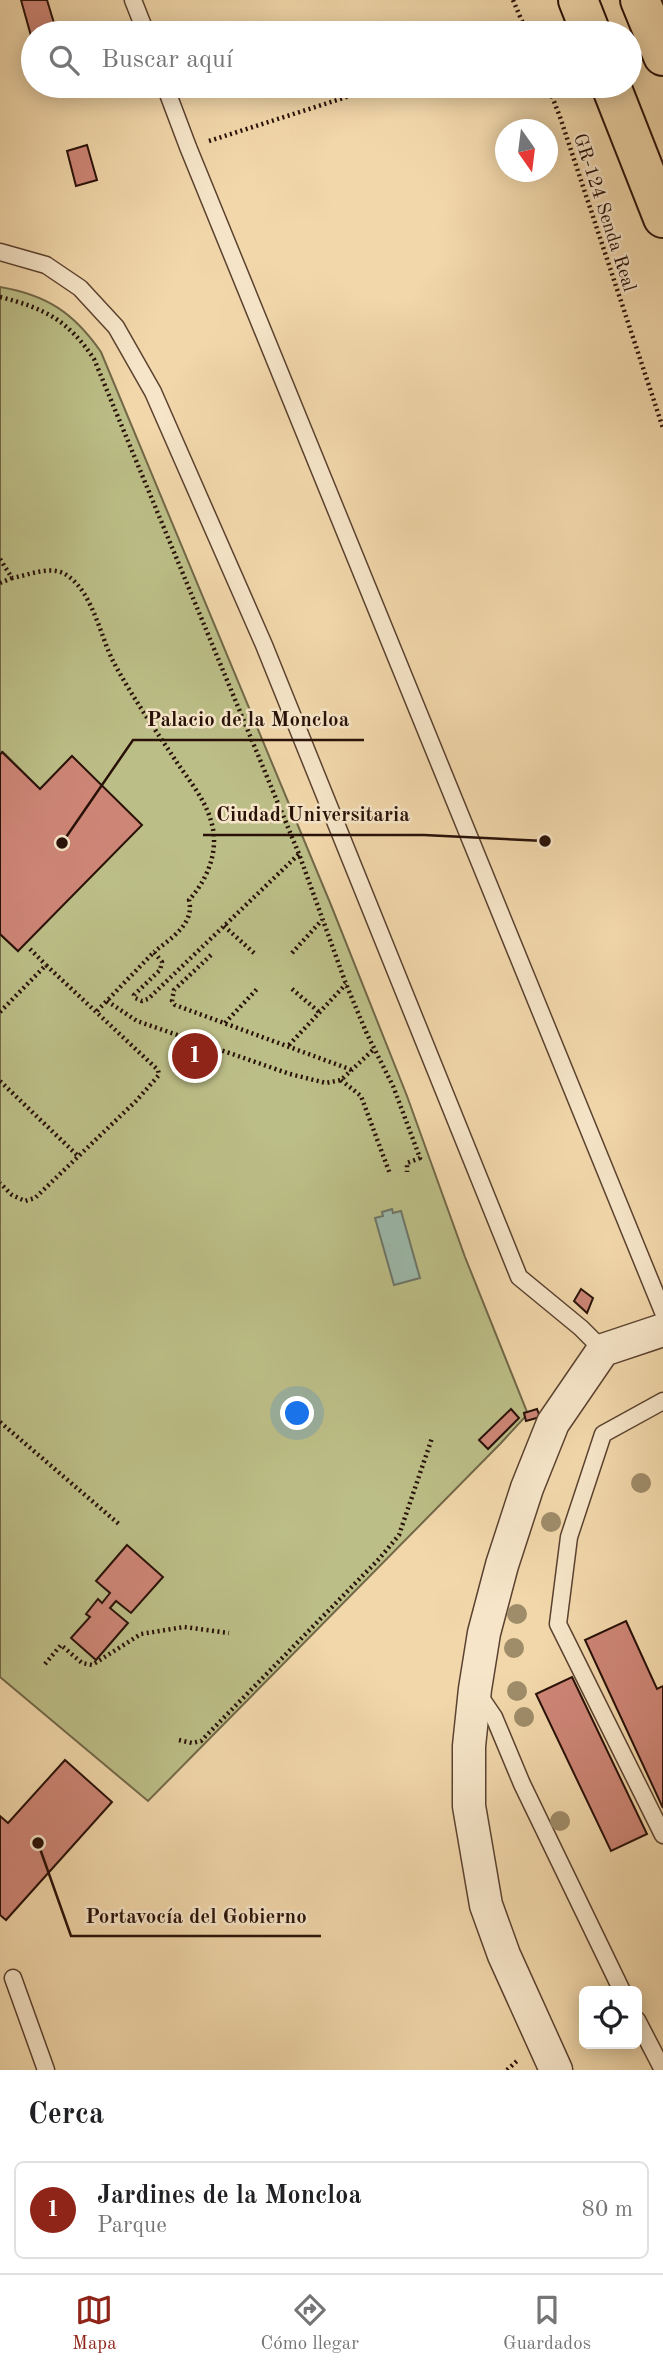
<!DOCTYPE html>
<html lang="es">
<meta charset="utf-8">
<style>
body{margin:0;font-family:"Old Standard TT",serif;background:#f2f2f2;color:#202124}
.controls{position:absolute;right:21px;bottom:21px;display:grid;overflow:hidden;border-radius:10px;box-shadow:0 4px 18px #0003}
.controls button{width:63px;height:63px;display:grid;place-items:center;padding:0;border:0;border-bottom:2px solid #e0e0e0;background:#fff;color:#202124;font:35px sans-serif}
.compass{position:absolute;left:495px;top:119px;width:63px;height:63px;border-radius:50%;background:#fff;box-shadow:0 4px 18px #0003;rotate:166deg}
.you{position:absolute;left:298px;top:1414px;width:24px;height:24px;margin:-18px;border:5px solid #fff;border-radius:50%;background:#1a73e8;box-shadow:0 0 0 10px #1a73e833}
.badge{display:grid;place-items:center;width:46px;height:46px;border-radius:50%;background:#8f2418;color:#fff;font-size:23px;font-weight:700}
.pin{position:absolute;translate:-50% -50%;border:4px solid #fff;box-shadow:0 2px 7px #0006}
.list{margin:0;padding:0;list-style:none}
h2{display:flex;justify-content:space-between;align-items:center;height:91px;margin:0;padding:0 28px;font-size:30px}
h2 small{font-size:23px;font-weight:400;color:#757577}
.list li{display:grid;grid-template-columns:46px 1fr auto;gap:21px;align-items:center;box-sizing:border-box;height:98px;margin:0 14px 14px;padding:0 14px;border:2px solid #e0e0e0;border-radius:10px}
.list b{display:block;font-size:26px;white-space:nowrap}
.list p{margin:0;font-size:23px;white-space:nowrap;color:#757577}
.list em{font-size:23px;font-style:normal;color:#757577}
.icon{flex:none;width:38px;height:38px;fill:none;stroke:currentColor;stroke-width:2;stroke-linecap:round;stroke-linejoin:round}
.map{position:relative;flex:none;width:663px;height:2070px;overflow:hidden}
.search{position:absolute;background:#fff;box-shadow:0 4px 18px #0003;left:21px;right:21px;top:21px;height:77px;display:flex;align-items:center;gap:18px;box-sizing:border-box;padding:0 24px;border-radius:38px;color:#757577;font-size:26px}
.sheet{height:203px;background:#fff}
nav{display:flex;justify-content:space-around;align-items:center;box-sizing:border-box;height:98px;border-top:2px solid #e0e0e0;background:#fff;font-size:19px;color:#757577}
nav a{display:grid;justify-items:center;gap:4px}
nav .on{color:#8f2418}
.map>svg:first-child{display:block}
</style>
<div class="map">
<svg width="663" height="2070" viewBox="0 0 663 2070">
<rect width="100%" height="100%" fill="#f1d7aa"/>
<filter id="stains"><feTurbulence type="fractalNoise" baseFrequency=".00286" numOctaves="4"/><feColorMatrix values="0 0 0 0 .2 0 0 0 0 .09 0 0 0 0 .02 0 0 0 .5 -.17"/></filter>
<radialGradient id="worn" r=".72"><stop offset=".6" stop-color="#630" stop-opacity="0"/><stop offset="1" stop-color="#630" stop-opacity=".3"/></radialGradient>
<path fill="#bcbe87" stroke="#726848" stroke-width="2" d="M 0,287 C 47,295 74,313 101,352 L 331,905 L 407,1096 L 465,1257 L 527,1412 L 524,1413 L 525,1417 L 500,1444 L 148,1801 L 0,1677 L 0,934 L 18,951 L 72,756 L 40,789 L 3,752 L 0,755 Z"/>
<path fill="#9bb9ab" stroke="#6d766a" stroke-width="2" d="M 392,1209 L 393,1213 L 401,1211 L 420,1278 L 394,1285 L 375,1218 L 383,1216 L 382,1212 Z"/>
<path fill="#ce8677" stroke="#291108" stroke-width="2" d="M 21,0 L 47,0 L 57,33 L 33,33 L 33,43 Z
M 87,145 L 97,180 L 76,186 L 67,151 Z
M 2,752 L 40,789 L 72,756 L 142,825 L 18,951 L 0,934 L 0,755 Z
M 581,1289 L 593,1298 L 587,1313 L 574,1301 Z
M 511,1409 L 519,1418 L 488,1449 L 479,1440 Z
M 537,1409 L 540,1417 L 526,1421 L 524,1413 Z
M 127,1545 L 163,1577 L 131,1613 L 116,1601 L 110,1608 L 128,1623 L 96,1660 L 71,1638 L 90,1617 L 86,1614 L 98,1599 L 102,1603 L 110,1593 L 96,1581 Z
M 626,1621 L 657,1689 L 663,1686 L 663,1808 L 585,1640 Z
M 572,1677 L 647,1834 L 611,1851 L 536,1694 Z
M 65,1760 L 112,1802 L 6,1920 L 0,1915 L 0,1816 L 8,1823 Z"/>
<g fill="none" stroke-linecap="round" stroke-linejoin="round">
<defs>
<path id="service" d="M 133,0 L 146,33
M 165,86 L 188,147 L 663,1312
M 0,252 L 46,265 L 80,288 L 116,327 L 153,392 L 264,645 L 519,1277 L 581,1328 L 603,1350
M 663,1401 L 603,1434 L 569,1537 L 558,1624 L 663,1835
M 477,1692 L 494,1717 L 522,1784 L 622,1991
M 13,1978 L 46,2070
M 637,2020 L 663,2070"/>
<path id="minor" d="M 556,2070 L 504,1955 L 486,1905 L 469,1806 L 469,1746 L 475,1689 L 484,1633 L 502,1565 L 527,1488 L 553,1423 L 603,1350 L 663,1330"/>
<path id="motorway" d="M 578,0 L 591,33
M 640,0 L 663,56
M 611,86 L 663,218"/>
</defs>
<use href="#service" stroke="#5b4230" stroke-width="19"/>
<use href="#minor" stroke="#5b4230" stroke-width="35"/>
<use href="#motorway" stroke="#291108" stroke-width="42"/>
<path stroke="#291108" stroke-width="4.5" stroke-dasharray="2 3.5" stroke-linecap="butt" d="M 513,0 L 527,33
M 548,86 L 560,117 L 663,428
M 209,141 L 381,86
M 0,297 C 44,308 68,320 94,359 L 299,854 L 346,984 L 367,1034 L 393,1086 L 420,1158 L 407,1163 L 407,1172
M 0,559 L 12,578 C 30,575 52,564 68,576 C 93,594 100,635 113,661 C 131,695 154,728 176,761 C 188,779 205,799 211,821 C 220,849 208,879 189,900 C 195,924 171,938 154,952
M 0,583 L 12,578
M 224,926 L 254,953
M 30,949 L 46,965
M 292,953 L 322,920
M 211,955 L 174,990 L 172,1001 L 175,1005 L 352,1070
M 292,989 L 319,1012
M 107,1001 L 137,1021 L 290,1074 L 326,1083 L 341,1080 L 374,1049
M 97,1011 L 154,952 L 162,962 L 160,970 L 134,995 L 135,998 L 142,1001 L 148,999 L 299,854
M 0,1012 L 46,965 L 158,1070 L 159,1075 L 136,1101 L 35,1198 L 25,1201 L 12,1195 L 0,1183
M 225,1023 L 257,989
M 289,1045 L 346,984
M 341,1080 L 361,1096 L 390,1174
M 0,1081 L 78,1156
M 0,1422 L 120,1525
M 45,1664 L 61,1645 L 82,1663 L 92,1665 L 141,1634 L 184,1627 L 229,1633
M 179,1740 L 192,1743 L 201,1741 L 379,1559 L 399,1535 L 432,1438
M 507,2070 L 518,2060"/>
<use href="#service" stroke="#f6e5c8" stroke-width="16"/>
<use href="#minor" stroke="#f6e5c8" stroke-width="32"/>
<use href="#motorway" stroke="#f1d7aa" stroke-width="38"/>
</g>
<g fill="#9f8c69">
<circle cx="641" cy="1483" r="10"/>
<circle cx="551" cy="1522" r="10"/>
<circle cx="517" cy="1614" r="10"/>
<circle cx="514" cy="1648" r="10"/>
<circle cx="517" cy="1691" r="10"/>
<circle cx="524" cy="1717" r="10"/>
<circle cx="560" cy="1821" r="10"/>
</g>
<g text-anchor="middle" stroke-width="5" stroke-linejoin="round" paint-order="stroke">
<g font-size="19" fill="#291108" stroke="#f6e5c8">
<text transform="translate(606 212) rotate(72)" y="7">GR-124 Senda Real</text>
</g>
</g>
<path fill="none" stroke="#291108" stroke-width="2.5" d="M62 843L133 740H364M545 841L424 835H203M38 1843L71 1936H321"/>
<g fill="#291108" stroke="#f6e5c8" stroke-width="2.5">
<circle cx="62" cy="843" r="7"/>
<circle cx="545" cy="841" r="7"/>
<circle cx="38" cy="1843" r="7"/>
</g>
<g font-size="21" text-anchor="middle" font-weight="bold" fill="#291108" stroke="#f6e5c8" stroke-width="5" stroke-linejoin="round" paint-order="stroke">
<text x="248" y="726">Palacio de la Moncloa</text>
<text x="313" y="821">Ciudad Universitaria</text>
<text x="196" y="1923">Portavocía del Gobierno</text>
</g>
<rect width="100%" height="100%" filter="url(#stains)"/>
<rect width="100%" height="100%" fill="url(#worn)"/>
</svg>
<div class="controls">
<button><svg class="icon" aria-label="locate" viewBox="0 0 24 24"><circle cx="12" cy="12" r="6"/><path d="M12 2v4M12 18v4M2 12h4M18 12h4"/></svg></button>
</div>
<svg class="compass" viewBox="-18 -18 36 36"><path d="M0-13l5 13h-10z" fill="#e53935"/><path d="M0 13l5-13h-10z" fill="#757577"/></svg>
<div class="you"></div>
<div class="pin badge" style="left:195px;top:1056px">1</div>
<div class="search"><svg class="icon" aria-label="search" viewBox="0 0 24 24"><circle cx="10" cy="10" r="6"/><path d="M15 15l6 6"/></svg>Buscar aquí</div>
</div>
<section class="sheet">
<h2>Cerca<small></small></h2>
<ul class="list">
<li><span class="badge">1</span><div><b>Jardines de la Moncloa</b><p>Parque</p></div><em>80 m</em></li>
</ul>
</section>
<nav>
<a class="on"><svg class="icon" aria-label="map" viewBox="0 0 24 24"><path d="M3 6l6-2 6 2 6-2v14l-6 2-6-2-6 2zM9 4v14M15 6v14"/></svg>Mapa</a>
<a><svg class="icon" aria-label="directions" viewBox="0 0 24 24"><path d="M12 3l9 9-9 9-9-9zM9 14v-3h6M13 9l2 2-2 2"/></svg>Cómo llegar</a>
<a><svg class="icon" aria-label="saved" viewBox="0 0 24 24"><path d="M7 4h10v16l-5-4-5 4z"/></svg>Guardados</a>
</nav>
